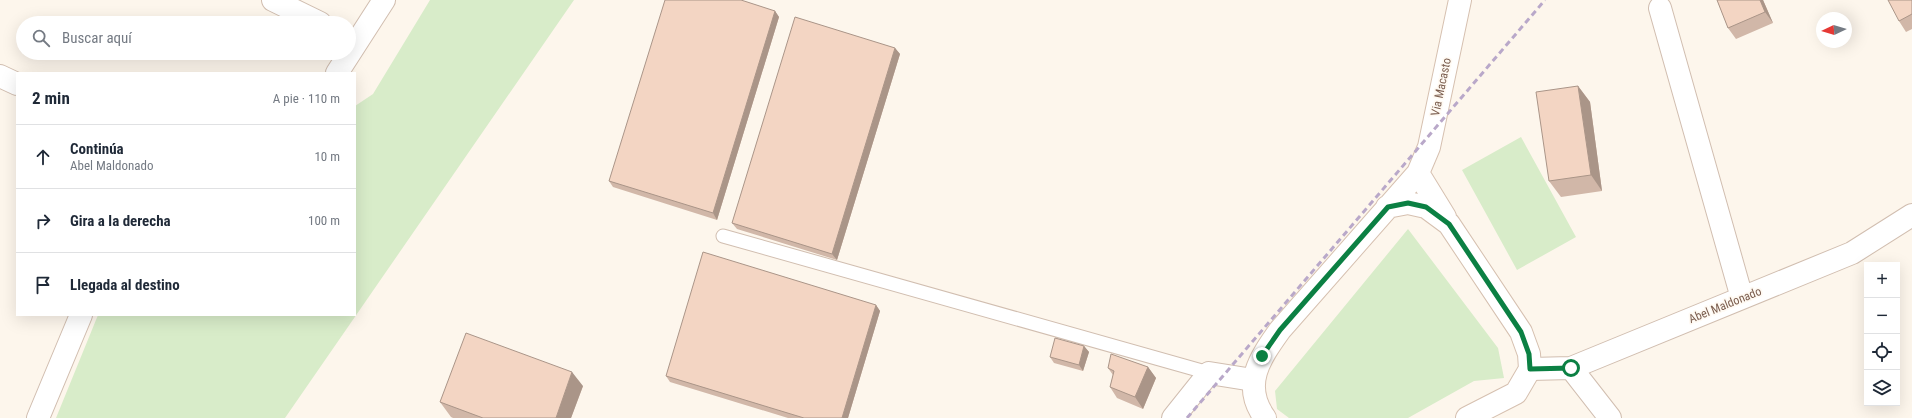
<!DOCTYPE html>
<html lang="es">
<meta charset="utf-8">
<style>
body{margin:0;font-family:"Roboto Condensed",sans-serif;background:#f2f2f3;color:#1f2937}
.controls{position:absolute;right:12px;bottom:12px;display:grid;overflow:hidden;border-radius:0px;box-shadow:0 4px 16px #0002}
.controls button{width:36px;height:36px;display:grid;place-items:center;padding:0;border:0;border-bottom:1px solid #e0e1e3;background:#fff;color:#1f2937;font:20px sans-serif}
.compass{position:absolute;left:1816px;top:12px;width:36px;height:36px;border-radius:50%;background:#fff;box-shadow:0 4px 16px #0002;rotate:266deg}
.stop{position:absolute;width:12px;height:12px;margin:-9px;border:3px solid #0b8043;border-radius:50%;background:#fff}
.stop.end{background:#0b8043;border-color:#fff;box-shadow:0 1px 4px #0008}
.list{margin:0;padding:0;list-style:none}
h2{display:flex;justify-content:space-between;align-items:center;height:52px;margin:0;padding:0 16px;font-size:17px}
h2 small{font-size:13px;font-weight:400;color:#747a83}
.list li{display:grid;grid-template-columns:26px 1fr auto;gap:12px;align-items:center;box-sizing:border-box;height:64px;padding:0 16px;border-top:1px solid #e0e1e3}
.list b{display:block;font-size:15px;white-space:nowrap}
.list p{margin:0;font-size:13px;white-space:nowrap;color:#747a83}
.list em{font-size:13px;font-style:normal;color:#747a83}
.icon{flex:none;width:22px;height:22px;fill:none;stroke:currentColor;stroke-width:2;stroke-linecap:round;stroke-linejoin:round}
.map{position:relative;flex:none;width:1912px;height:418px;overflow:hidden}
.search{position:absolute;background:#fff;box-shadow:0 4px 16px #0002;left:16px;top:16px;width:340px;height:44px;display:flex;align-items:center;gap:10px;box-sizing:border-box;padding:0 14px;border-radius:22px;color:#747a83;font-size:15px}
.panel{position:absolute;background:#fff;box-shadow:0 4px 16px #0002;left:16px;top:72px;width:340px;height:244px;border-radius:0px}
.map>svg:first-child{display:block}
</style>
<div class="map">
<svg width="1912" height="418" viewBox="0 0 1912 418">
<rect width="100%" height="100%" fill="#fdf6ec"/>
<path fill="#d8ecc9" d="M 430,0 L 574,0 L 285,418 L 56,418 L 98,315 L 355,315 L 355,106 L 373,94 Z
M 1521,137 L 1576,237 L 1517,270 L 1462,170 Z
M 1408,229 L 1498,348 L 1504,378 L 1474,381 L 1408,418 L 1289,418 L 1277,409 L 1275,391 Z"/>
<g fill="none" stroke-linecap="round" stroke-linejoin="round">
<defs>
<path id="lane" d="M 723,236 L 1209,373"/>
<path id="street" d="M 273,0 L 320,23
M 1660,8 L 1742,298
M 337,73 L 384,0
M 0,76 L 17,84
M 1571,368 L 1610,418
M 1530,369 L 1571,368 L 1852,253 L 1912,215
M 38,418 L 81,315
M 1173,418 L 1209,373 L 1253,380"/>
<path id="secondary" d="M 1418,173 L 1445,217
M 1387,207 L 1408,203 L 1426,207 L 1449,224 L 1521,332 L 1529,354 L 1530,369 L 1516,393 L 1467,418
M 1265,418 C 1241,385 1260,358 1280,330 L 1418,173 L 1429,147 L 1460,0"/>
</defs>
<use href="#lane" stroke="#d1beb0" stroke-width="15"/>
<use href="#street" stroke="#d1beb0" stroke-width="24"/>
<use href="#secondary" stroke="#d6c0b0" stroke-width="24"/>
<use href="#lane" stroke="#fff" stroke-width="13"/>
<use href="#street" stroke="#fff" stroke-width="22"/>
<use href="#secondary" stroke="#fff" stroke-width="22"/>
<path stroke="#b9a8c9" stroke-width="3" stroke-dasharray="6 4" stroke-linecap="butt" d="M 1187,418 L 1545,0"/>
</g>
<path fill="#d1b7a8" d="M 1717,0 L 1763,0 L 1773,23 L 1736,39 L 1728,28 Z
M 1912,0 L 1912,29 L 1906,32 L 1899,21 Z
M 775,11 L 779,17 L 717,220 L 613,187 L 609,181 Z
M 895,48 L 900,54 L 837,260 L 737,229 L 732,223 Z
M 1578,86 L 1590,102 L 1602,191 L 1561,197 L 1549,181 Z
M 876,305 L 880,311 L 848,418 L 788,418 L 670,382 L 666,376 Z
M 1084,346 L 1089,352 L 1083,371 L 1054,363 L 1050,357 Z
M 1148,367 L 1156,378 L 1143,409 L 1117,398 L 1110,387 L 1113,375 L 1108,368 Z
M 583,386 L 571,418 L 453,418 L 451,417 L 440,402 Z"/>
<path fill="#aa9588" d="M 1760,0 L 1763,0 L 1773,23 L 1765,12 Z
M 775,11 L 779,17 L 717,220 L 713,213 Z
M 895,48 L 900,54 L 837,260 L 832,254 Z
M 1578,86 L 1590,102 L 1602,191 L 1591,175 Z
M 876,305 L 880,311 L 848,418 L 842,418 Z
M 1084,346 L 1089,352 L 1083,371 L 1079,365 Z
M 1148,367 L 1156,378 L 1143,409 L 1135,397 Z
M 572,372 L 583,386 L 571,418 L 556,418 Z"/>
<path fill="#f3d5c3" stroke="#aa9588" d="M 665,0 L 741,0 L 775,11 L 713,213 L 609,181 Z
M 1717,0 L 1760,0 L 1765,12 L 1728,28 Z
M 1888,0 L 1912,0 L 1912,14 L 1899,21 Z
M 795,17 L 895,48 L 832,254 L 732,223 Z
M 1578,86 L 1591,175 L 1549,181 L 1536,92 Z
M 703,252 L 876,305 L 842,418 L 804,418 L 666,376 Z
M 466,333 L 572,372 L 556,418 L 483,418 L 440,402 Z
M 1055,338 L 1084,346 L 1079,365 L 1050,357 Z
M 1111,354 L 1148,367 L 1135,397 L 1110,387 L 1114,371 L 1108,368 Z"/>
<g fill="none" stroke-linecap="round" stroke-linejoin="round">
<path stroke="#0b8043" stroke-width="5" d="M 1262,356 L 1280,330 L 1388,207 L 1408,203 L 1426,207 L 1449,224 L 1521,332 L 1529,354 L 1530,369 L 1571,368"/>
</g>
<g text-anchor="middle" stroke-width="3.5" stroke-linejoin="round" paint-order="stroke">
<g font-size="12" fill="#7a5c4d" stroke="#fffaf3">
<text transform="translate(1441 87) rotate(-78)" y="4">Via Macasto</text>
<text transform="translate(1725 305) rotate(-22)" y="4">Abel Maldonado</text>
</g>
</g>
</svg>
<div class="controls">
<button>+</button>
<button>−</button>
<button><svg class="icon" aria-label="locate" viewBox="0 0 24 24"><circle cx="12" cy="12" r="6"/><path d="M12 2v4M12 18v4M2 12h4M18 12h4"/></svg></button>
<button><svg class="icon" aria-label="layers" viewBox="0 0 24 24"><path d="M12 4l9 5-9 5-9-5zM3 14l9 5 9-5"/></svg></button>
</div>
<svg class="compass" viewBox="-18 -18 36 36"><path d="M0-13l5 13h-10z" fill="#e53935"/><path d="M0 13l5-13h-10z" fill="#747a83"/></svg>
<div class="stop" style="left:1571px;top:368px"></div>
<div class="stop end" style="left:1262px;top:356px"></div>
<div class="search"><svg class="icon" aria-label="search" viewBox="0 0 24 24"><circle cx="10" cy="10" r="6"/><path d="M15 15l6 6"/></svg>Buscar aquí</div>
<section class="panel">
<h2>2 min<small>A pie · 110 m</small></h2>
<ul class="list">
<li><svg class="icon" aria-label="ahead" viewBox="0 0 24 24"><path d="M12 20V5M6 11l6-6 6 6"/></svg><div><b>Continúa</b><p>Abel Maldonado</p></div><em>10 m</em></li>
<li><svg class="icon" aria-label="right" viewBox="0 0 24 24"><path d="M7 20v-9h11M14 6l5 5-5 5"/></svg><div><b>Gira a la derecha</b></div><em>100 m</em></li>
<li><svg class="icon" aria-label="arrive" viewBox="0 0 24 24"><path d="M6 21V4h12l-3 4 3 4H6"/></svg><div><b>Llegada al destino</b></div></li>
</ul>
</section>
</div>
